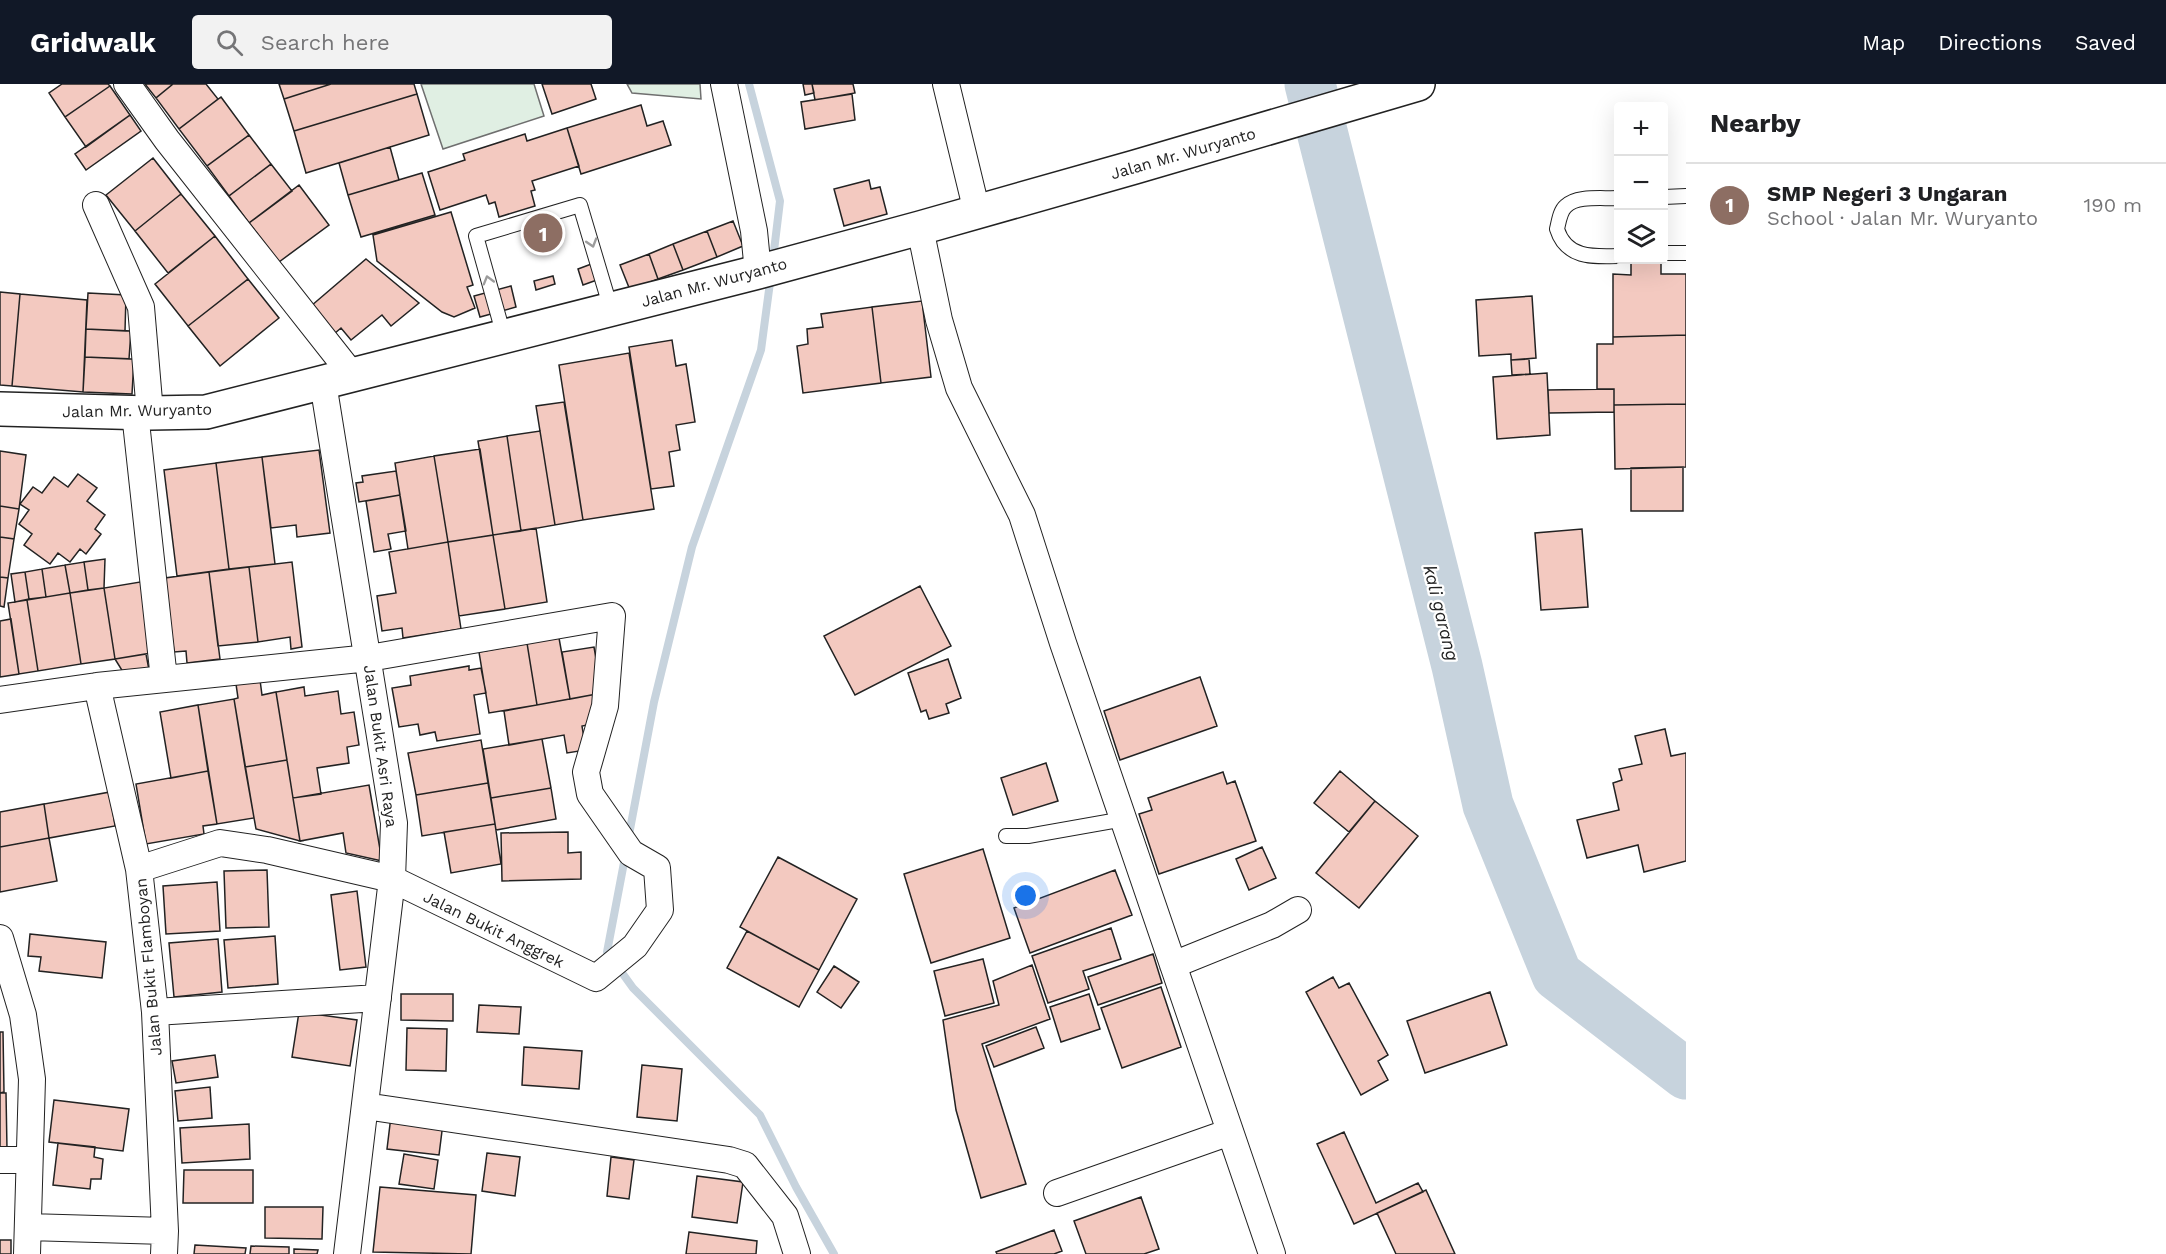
<!DOCTYPE html>
<meta charset="utf-8">
<style>
body{margin:0;font-family:"Work Sans",sans-serif;background:#f2f2f2;color:#202124}
.controls{position:absolute;right:18px;top:18px;display:grid;overflow:hidden;border-radius:6px;box-shadow:0 6px 24px #0002}
.controls button{width:54px;height:54px;display:grid;place-items:center;padding:0;border:0;border-bottom:2px solid #e0e0e0;background:#fff;color:#202124;font:30px sans-serif}
.you{position:absolute;left:1026px;top:812px;width:21px;height:21px;margin:-15px;border:4px solid #fff;border-radius:50%;background:#1a73e8;box-shadow:0 0 0 9px #1a73e833}
.badge{display:grid;place-items:center;width:39px;height:39px;border-radius:50%;background:#111827;color:#fff;font-size:20px;font-weight:700}
.pin{position:absolute;translate:-50% -50%;border:3px solid #fff;box-shadow:0 2px 6px #0006}
.list{margin:0;padding:0;list-style:none}
h2{display:flex;justify-content:space-between;align-items:center;height:78px;margin:0;padding:0 24px;font-size:26px}
h2 small{font-size:20px;font-weight:400;color:#757577}
.list li{display:grid;grid-template-columns:39px 1fr auto;gap:18px;align-items:center;box-sizing:border-box;height:84px;padding:0 24px;border-top:2px solid #e0e0e0}
.list b{display:block;font-size:22px;white-space:nowrap}
.list p{margin:0;font-size:20px;white-space:nowrap;color:#757577}
.list em{font-size:20px;font-style:normal;color:#757577}
.icon{flex:none;width:33px;height:33px;fill:none;stroke:currentColor;stroke-width:2;stroke-linecap:round;stroke-linejoin:round}
.map{position:relative;flex:none;width:1686px;height:1170px;overflow:hidden}
header{display:flex;align-items:center;gap:36px;box-sizing:border-box;height:84px;padding:0 30px;background:#111827;color:#fff}
header strong{font-size:28px}
nav{display:flex;gap:33px;margin-inline-start:auto;font-size:21px}
.search{width:420px;height:54px;background:#f2f2f2;display:flex;align-items:center;gap:15px;box-sizing:border-box;padding:0 21px;border-radius:6px;color:#757577;font-size:22px}
main{display:flex}
aside{flex:1;background:#fff}
.map>svg:first-child{display:block}
</style>
<header>
<strong>Gridwalk</strong>
<div class="search"><svg class="icon" aria-label="search" viewBox="0 0 24 24"><circle cx="10" cy="10" r="6"/><path d="M15 15l6 6"/></svg>Search here</div>
<nav><a>Map</a><a>Directions</a><a>Saved</a></nav>
</header>
<main>
<div class="map">
<svg width="1686" height="1170" viewBox="0 0 1686 1170">
<rect width="100%" height="100%" fill="#fff"/>
<path fill="#e0efe3" stroke="#6f6f6f" stroke-width="1.5" d="M 421,0 L 534,0 L 544,32 L 443,65 Z
M 627,0 L 700,0 L 701,15 L 632,9 Z"/>
<g fill="none" stroke-linecap="round" stroke-linejoin="round">
<path stroke="#c7d3dd" stroke-width="8" d="M 749,0 L 780,117 L 773,175
M 628,756 L 654,618 L 692,463 L 761,266 L 771,191
M 626,768 L 607,868 L 633,904 L 760,1031 L 796,1103 L 834,1170"/>
<path stroke="#c7d3dd" stroke-width="51" d="M 1310,0 L 1457,582 L 1488,721 L 1557,891 L 1686,990"/>
</g>
<path fill="#f3c9c0" stroke="#222" stroke-width="1.5" d="M 62,0 L 108,0 L 110,2 L 65,33 L 49,9 Z
M 145,0 L 173,0 L 156,14 Z
M 173,0 L 206,0 L 218,15 L 179,45 L 156,14 Z
M 279,0 L 331,0 L 284,15 Z
M 331,0 L 414,0 L 417,10 L 294,47 L 284,15 Z
M 542,0 L 591,0 L 596,15 L 552,30 Z
M 803,0 L 812,0 L 814,9 L 805,11 Z
M 812,0 L 853,0 L 855,9 L 815,16 Z
M 110,2 L 130,31 L 86,63 L 65,33 Z
M 417,10 L 429,51 L 306,89 L 294,47 Z
M 852,10 L 855,36 L 805,45 L 801,18 Z
M 221,13 L 249,51 L 207,82 L 179,45 Z
M 641,21 L 647,42 L 663,37 L 671,61 L 581,90 L 567,44 Z
M 130,31 L 141,47 L 86,86 L 75,70 Z
M 567,44 L 579,82 L 532,97 L 535,106 L 531,107 L 535,122 L 499,133 L 495,118 L 489,120 L 486,111 L 440,126 L 428,88 L 465,76 L 463,70 L 525,50 L 527,57 Z
M 249,51 L 271,80 L 229,112 L 207,82 Z
M 390,63 L 399,96 L 348,111 L 339,79 Z
M 153,74 L 181,110 L 135,147 L 106,111 Z
M 271,80 L 292,107 L 249,139 L 229,112 Z
M 422,89 L 435,131 L 361,153 L 348,111 Z
M 869,96 L 871,105 L 880,103 L 887,130 L 844,142 L 834,105 Z
M 299,101 L 329,141 L 279,178 L 249,139 Z
M 181,110 L 215,152 L 168,189 L 135,147 Z
M 451,128 L 473,201 L 467,203 L 475,224 L 454,233 L 442,228 L 377,177 L 373,151 Z
M 733,137 L 743,162 L 717,173 L 707,147 Z
M 707,147 L 717,173 L 683,186 L 673,160 Z
M 215,152 L 248,195 L 188,242 L 155,200 Z
M 673,160 L 683,186 L 658,195 L 649,170 Z
M 649,170 L 658,195 L 630,206 L 620,181 Z
M 366,175 L 419,219 L 391,242 L 382,231 L 351,256 L 341,244 L 334,250 L 311,222 Z
M 602,176 L 608,192 L 583,201 L 578,185 Z
M 1631,176 L 1661,176 L 1661,190 L 1686,190 L 1686,251 L 1613,253 L 1613,190 L 1631,191 Z
M 553,192 L 555,200 L 536,206 L 534,197 Z
M 248,195 L 279,234 L 220,282 L 188,242 Z
M 511,202 L 516,223 L 480,233 L 474,212 Z
M 0,208 L 20,210 L 12,302 L 0,301 Z
M 88,209 L 126,211 L 125,247 L 86,245 Z
M 20,210 L 87,216 L 83,308 L 12,302 Z
M 1532,212 L 1536,274 L 1511,276 L 1511,270 L 1479,272 L 1476,216 Z
M 922,217 L 931,293 L 881,299 L 872,223 Z
M 872,223 L 881,299 L 803,309 L 797,262 L 808,260 L 807,245 L 823,243 L 821,230 Z
M 86,245 L 131,247 L 129,275 L 85,273 Z
M 1686,251 L 1686,320 L 1614,321 L 1614,305 L 1597,305 L 1597,260 L 1613,260 L 1613,253 Z
M 672,256 L 676,282 L 686,280 L 695,338 L 676,341 L 680,366 L 669,368 L 674,402 L 651,405 L 629,263 Z
M 629,269 L 654,425 L 583,436 L 559,281 Z
M 85,273 L 134,275 L 132,310 L 83,308 Z
M 1529,275 L 1530,290 L 1512,291 L 1511,276 Z
M 1547,289 L 1550,351 L 1497,355 L 1493,293 Z
M 1614,305 L 1614,328 L 1549,329 L 1548,306 Z
M 564,318 L 583,436 L 555,441 L 536,322 Z
M 1686,320 L 1686,383 L 1615,385 L 1614,321 Z
M 540,347 L 555,441 L 521,447 L 507,352 Z
M 507,352 L 521,447 L 493,451 L 478,357 Z
M 480,365 L 493,451 L 448,458 L 434,372 Z
M 319,366 L 330,449 L 297,453 L 296,441 L 271,444 L 262,373 Z
M 0,367 L 26,371 L 19,425 L 0,422 Z
M 434,372 L 448,458 L 408,465 L 395,379 Z
M 262,373 L 275,480 L 229,485 L 216,379 Z
M 216,379 L 229,485 L 177,492 L 164,386 Z
M 1683,383 L 1683,427 L 1631,427 L 1631,384 Z
M 396,387 L 400,411 L 359,418 L 356,399 L 363,398 L 362,392 Z
M 78,390 L 97,404 L 87,417 L 105,431 L 95,445 L 101,450 L 86,470 L 80,465 L 70,478 L 58,469 L 50,480 L 24,461 L 32,450 L 19,440 L 29,426 L 20,420 L 33,403 L 42,409 L 54,393 L 68,403 Z
M 400,411 L 406,447 L 388,450 L 391,465 L 374,468 L 366,417 Z
M 0,422 L 19,425 L 14,455 L 0,453 Z
M 536,444 L 547,518 L 505,525 L 493,451 Z
M 1582,445 L 1588,523 L 1541,526 L 1535,449 Z
M 493,451 L 505,525 L 459,532 L 448,458 Z
M 0,453 L 14,455 L 8,494 L 0,493 Z
M 448,458 L 461,545 L 403,554 L 402,544 L 382,547 L 377,512 L 396,509 L 389,468 Z
M 105,475 L 104,504 L 88,506 L 84,478 Z
M 84,478 L 88,506 L 70,509 L 65,481 Z
M 292,478 L 302,563 L 291,565 L 290,553 L 258,558 L 249,483 Z
M 65,481 L 70,509 L 46,513 L 42,485 Z
M 249,483 L 258,558 L 218,562 L 209,488 Z
M 42,485 L 46,513 L 29,515 L 25,488 Z
M 25,488 L 29,515 L 15,518 L 11,490 Z
M 209,488 L 220,575 L 187,579 L 186,567 L 174,568 L 165,494 Z
M 0,493 L 8,494 L 4,523 L 0,522 Z
M 146,497 L 157,568 L 115,575 L 104,504 Z
M 920,502 L 951,562 L 855,611 L 824,552 Z
M 104,504 L 115,575 L 81,580 L 70,509 Z
M 70,509 L 81,580 L 38,587 L 27,516 Z
M 27,516 L 38,587 L 19,590 L 8,519 Z
M 11,535 L 19,590 L 0,593 L 0,537 Z
M 559,554 L 570,615 L 537,621 L 527,559 Z
M 527,559 L 537,621 L 489,629 L 479,568 Z
M 594,563 L 602,609 L 570,615 L 562,568 Z
M 146,570 L 149,586 L 123,588 L 115,575 Z
M 948,575 L 961,614 L 946,620 L 949,629 L 929,635 L 926,626 L 921,628 L 908,589 Z
M 469,582 L 469,586 L 481,584 L 486,609 L 474,611 L 480,650 L 437,657 L 435,648 L 420,651 L 418,640 L 399,643 L 392,604 L 411,601 L 410,592 Z
M 1200,593 L 1217,642 L 1120,676 L 1104,627 Z
M 260,596 L 262,611 L 276,608 L 287,676 L 245,683 L 234,615 L 238,614 L 236,600 Z
M 304,603 L 305,612 L 338,607 L 341,630 L 354,628 L 359,661 L 347,663 L 349,679 L 317,684 L 321,710 L 293,714 L 276,608 Z
M 597,610 L 592,640 L 582,642 L 586,666 L 567,669 L 564,651 L 509,661 L 504,627 Z
M 234,615 L 254,734 L 217,740 L 198,621 Z
M 198,621 L 208,687 L 171,694 L 160,628 Z
M 1665,645 L 1671,672 L 1686,669 L 1686,777 L 1644,788 L 1638,761 L 1587,774 L 1577,736 L 1619,726 L 1613,699 L 1622,696 L 1619,685 L 1642,680 L 1635,652 Z
M 542,655 L 551,704 L 491,714 L 483,665 Z
M 481,656 L 488,699 L 416,711 L 408,669 Z
M 287,676 L 293,714 L 300,757 L 256,745 L 245,683 Z
M 1046,679 L 1058,717 L 1013,731 L 1001,694 Z
M 208,687 L 217,740 L 203,742 L 204,750 L 146,760 L 136,700 Z
M 1340,687 L 1375,717 L 1349,748 L 1314,719 Z
M 1223,688 L 1227,700 L 1235,697 L 1256,757 L 1159,790 L 1139,730 L 1152,726 L 1148,714 Z
M 488,699 L 495,740 L 422,752 L 416,711 Z
M 369,701 L 382,777 L 346,769 L 343,749 L 300,757 L 293,714 Z
M 551,704 L 556,735 L 496,746 L 491,714 Z
M 110,708 L 115,742 L 49,754 L 44,720 Z
M 1375,717 L 1418,752 L 1359,824 L 1316,789 Z
M 44,720 L 49,754 L 0,763 L 0,728 Z
M 495,740 L 501,780 L 451,789 L 444,748 Z
M 568,748 L 568,769 L 581,768 L 581,795 L 502,797 L 501,749 Z
M 49,754 L 57,797 L 0,808 L 0,763 Z
M 1262,763 L 1276,794 L 1249,806 L 1236,775 Z
M 983,765 L 1010,854 L 931,879 L 904,790 Z
M 778,773 L 857,815 L 819,886 L 740,843 Z
M 267,786 L 269,843 L 226,844 L 224,787 Z
M 1115,786 L 1132,831 L 1030,869 L 1014,824 Z
M 217,798 L 220,847 L 166,850 L 163,802 Z
M 357,807 L 366,883 L 340,886 L 331,811 Z
M 1111,844 L 1121,875 L 1083,887 L 1089,905 L 1048,919 L 1032,872 Z
M 747,847 L 819,886 L 799,923 L 727,884 Z
M 30,850 L 106,858 L 102,894 L 39,887 L 41,873 L 28,872 Z
M 275,852 L 278,900 L 228,904 L 224,856 Z
M 218,855 L 222,908 L 174,913 L 169,859 Z
M 1153,870 L 1162,899 L 1098,921 L 1088,893 Z
M 983,875 L 994,919 L 945,932 L 934,887 Z
M 1032,881 L 1050,935 L 982,960 L 1026,1100 L 981,1114 L 956,1026 L 943,936 L 999,921 L 993,897 Z
M 834,882 L 859,898 L 841,924 L 817,908 Z
M 1333,893 L 1339,904 L 1349,899 L 1388,971 L 1378,977 L 1388,996 L 1361,1011 L 1306,908 Z
M 1161,903 L 1181,963 L 1122,984 L 1101,924 Z
M 1490,908 L 1507,961 L 1425,989 L 1407,937 Z
M 401,910 L 453,910 L 453,937 L 401,936 Z
M 1089,910 L 1100,945 L 1061,958 L 1050,923 Z
M 479,921 L 521,923 L 519,950 L 477,948 Z
M 299,928 L 357,936 L 350,982 L 292,973 Z
M 1036,943 L 1044,964 L 994,983 L 986,962 Z
M 407,944 L 447,945 L 446,987 L 406,986 Z
M 0,948 L 3,948 L 4,1008 L 0,1009 Z
M 524,963 L 582,967 L 579,1005 L 522,1001 Z
M 215,971 L 218,993 L 176,999 L 172,977 Z
M 642,981 L 682,985 L 677,1037 L 637,1033 Z
M 210,1003 L 212,1034 L 178,1037 L 175,1007 Z
M 0,1009 L 6,1009 L 7,1065 L 0,1065 Z
M 54,1016 L 129,1025 L 123,1067 L 49,1058 Z
M 391,1032 L 443,1039 L 439,1071 L 387,1065 Z
M 249,1040 L 250,1075 L 182,1079 L 180,1044 Z
M 1344,1048 L 1376,1119 L 1418,1099 L 1423,1108 L 1354,1140 L 1317,1060 Z
M 58,1059 L 95,1063 L 94,1073 L 103,1075 L 101,1095 L 91,1095 L 90,1105 L 53,1101 Z
M 487,1069 L 520,1073 L 515,1112 L 482,1107 Z
M 404,1070 L 438,1076 L 434,1105 L 399,1100 Z
M 611,1073 L 634,1076 L 629,1115 L 607,1112 Z
M 184,1086 L 253,1086 L 253,1119 L 183,1119 Z
M 697,1092 L 743,1098 L 737,1139 L 692,1133 Z
M 380,1103 L 476,1111 L 471,1170 L 373,1168 Z
M 1426,1106 L 1455,1170 L 1396,1170 L 1377,1129 Z
M 1141,1113 L 1159,1165 L 1144,1170 L 1086,1170 L 1074,1137 Z
M 265,1123 L 323,1123 L 322,1155 L 265,1154 Z
M 1054,1146 L 1062,1167 L 1054,1170 L 997,1170 L 996,1168 Z
M 689,1148 L 757,1157 L 756,1170 L 686,1170 Z
M 0,1156 L 11,1156 L 11,1170 L 0,1170 Z
M 195,1161 L 246,1164 L 245,1170 L 194,1170 Z
M 251,1162 L 289,1163 L 289,1170 L 250,1170 Z
M 294,1165 L 318,1166 L 317,1170 L 294,1170 Z"/>
<g fill="none" stroke-linecap="round" stroke-linejoin="round">
<defs>
<path id="lane" d="M 1664,113 L 1686,112
M 1618,114 C 1603,115 1577,111 1566,122 C 1560,127 1559,137 1557,145 C 1566,174 1592,173 1618,172
M 1664,169 L 1686,169
M 504,252 L 476,152 L 580,121 L 611,225
M 1006,752 L 1028,752 L 1124,735"/>
<path id="street" d="M 127,0 L 167,56 L 353,292
M 724,0 L 754,147 L 758,188
M 946,0 L 977,128
M 96,121 L 141,223 L 150,329
M 920,144 L 939,236 L 959,304 L 1022,431 L 1063,559 L 1272,1170
M 323,299 L 394,739 L 392,795 L 347,1170
M 135,329 L 164,595
M 97,602 L 139,785
M 0,616 L 97,602 L 369,574 L 612,532 L 605,622 L 586,688 L 590,710 L 631,769 L 657,784 L 660,826 L 635,862 L 596,894 L 392,795 L 267,766 L 220,759 L 139,785 L 155,928 L 165,1147 L 164,1170
M 0,854 L 23,931 L 32,995 L 27,1170
M 1173,881 L 1272,841 L 1298,826
M 155,928 L 378,914
M 365,1022 L 729,1076 L 745,1081 L 785,1132 L 797,1170
M 0,1076 L 29,1076
M 1057,1109 L 1230,1048
M 28,1143 L 165,1147"/>
<path id="primary" d="M 0,325 L 150,329 L 206,328 L 758,188 L 920,144 L 1135,83 L 1418,0"/>
</defs>
<use href="#lane" stroke="#222" stroke-width="16"/>
<use href="#street" stroke="#222" stroke-width="28"/>
<use href="#primary" stroke="#222" stroke-width="36"/>
<use href="#lane" stroke="#fff" stroke-width="14"/>
<use href="#street" stroke="#fff" stroke-width="26"/>
<use href="#primary" stroke="#fff" stroke-width="33"/>
</g>
<defs><path id="oneway-chevron" d="M-2-3.5L2.5 0L-2 3.5" fill="none" stroke-width="1.6" stroke-linecap="round" stroke-linejoin="round" transform="scale(1.5)"/></defs>
<g stroke="#9c9c9c">
<use href="#oneway-chevron" transform="translate(592 159) rotate(73)"/>
<use href="#oneway-chevron" transform="translate(488 196) rotate(-106)"/>
</g>
<g text-anchor="middle" stroke-width="4.5" stroke-linejoin="round" paint-order="stroke">
<g font-size="16" fill="#222" stroke="#fff">
<text transform="translate(1183 69) rotate(-16)" y="6">Jalan Mr. Wuryanto</text>
<text transform="translate(714 198) rotate(-15)" y="6">Jalan Mr. Wuryanto</text>
<text transform="translate(137 326) rotate(-1)" y="6">Jalan Mr. Wuryanto</text>
<text transform="translate(381 662) rotate(82)" y="6">Jalan Bukit Asri Raya</text>
<text transform="translate(494 845) rotate(26)" y="6">Jalan Bukit Anggrek</text>
<text transform="translate(148 883) rotate(-95)" y="6">Jalan Bukit Flamboyan</text>
</g>
<g font-size="18" font-style="italic" fill="#222" stroke="#fff">
<text transform="translate(1441 529) rotate(76)" y="6">kali garang</text>
</g>
</g>
</svg>
<div class="controls">
<button>+</button>
<button>−</button>
<button><svg class="icon" aria-label="layers" viewBox="0 0 24 24"><path d="M12 4l9 5-9 5-9-5zM3 14l9 5 9-5"/></svg></button>
</div>
<div class="you"></div>
<div class="pin badge" style="left:543px;top:149px;background:#8d6e63">1</div>
</div>
<aside>
<h2>Nearby<small></small></h2>
<ul class="list">
<li><span class="badge" style="background:#8d6e63">1</span><div><b>SMP Negeri 3 Ungaran</b><p>School · Jalan Mr. Wuryanto</p></div><em>190 m</em></li>
</ul>
</aside>
</main>
